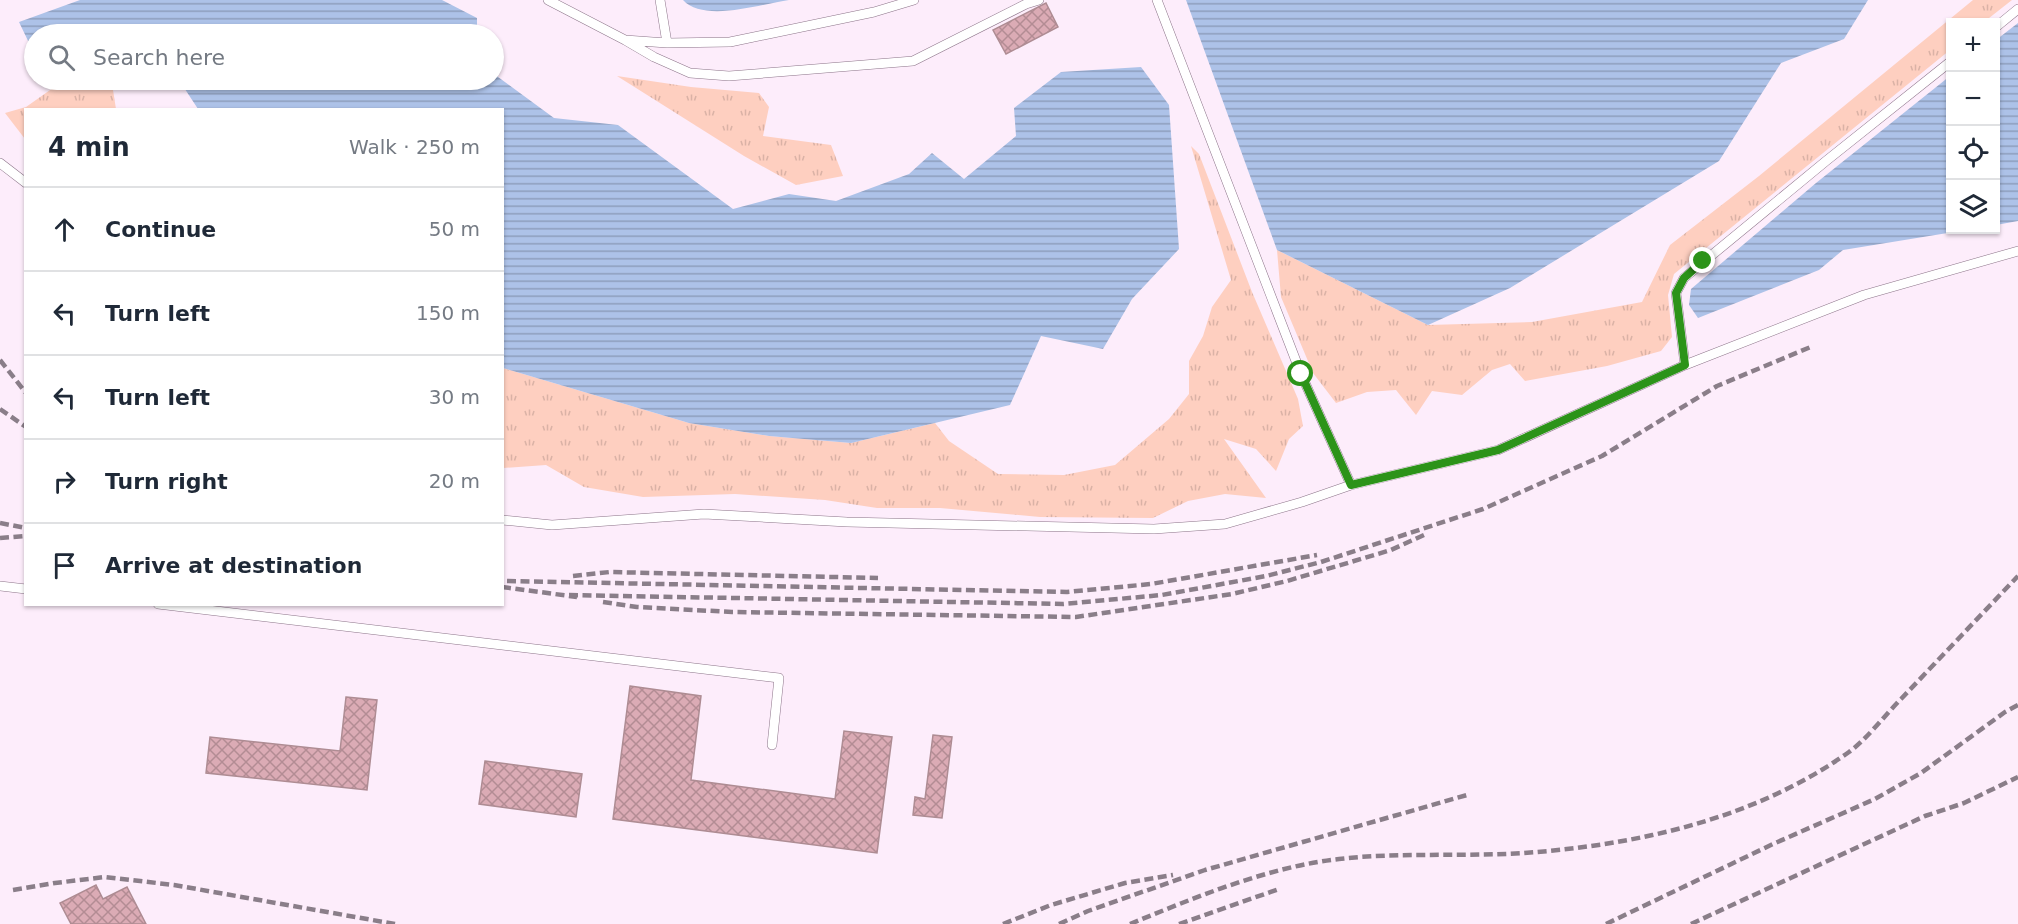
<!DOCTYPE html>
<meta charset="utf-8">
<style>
body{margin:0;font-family:"DejaVu Sans",sans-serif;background:#f6f6f7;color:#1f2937}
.controls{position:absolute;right:18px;top:18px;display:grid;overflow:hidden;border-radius:0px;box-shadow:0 2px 4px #0004}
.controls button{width:54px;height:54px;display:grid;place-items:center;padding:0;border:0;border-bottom:2px solid #e0e1e3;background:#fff;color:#1f2937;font:30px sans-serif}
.stop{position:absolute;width:18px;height:18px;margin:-14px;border:4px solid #2c9319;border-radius:50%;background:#fff}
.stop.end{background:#2c9319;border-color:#fff;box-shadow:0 2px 6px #0008}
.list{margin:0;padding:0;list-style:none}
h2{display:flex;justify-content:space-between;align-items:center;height:78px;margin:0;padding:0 24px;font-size:26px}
h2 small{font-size:20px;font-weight:400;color:#747a83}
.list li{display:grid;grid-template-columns:39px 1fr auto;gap:18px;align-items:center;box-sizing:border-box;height:84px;padding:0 24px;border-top:2px solid #e0e1e3}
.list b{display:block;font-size:22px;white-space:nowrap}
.list em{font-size:20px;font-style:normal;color:#747a83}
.icon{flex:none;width:33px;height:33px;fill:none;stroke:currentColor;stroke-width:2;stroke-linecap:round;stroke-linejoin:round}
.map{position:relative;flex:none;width:2018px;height:924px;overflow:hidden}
.search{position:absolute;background:#fff;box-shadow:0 2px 4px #0004;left:24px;top:24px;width:480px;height:66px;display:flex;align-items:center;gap:15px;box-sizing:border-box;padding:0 21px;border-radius:33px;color:#747a83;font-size:22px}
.panel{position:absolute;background:#fff;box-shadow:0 2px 4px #0004;left:24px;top:108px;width:480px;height:498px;border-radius:0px}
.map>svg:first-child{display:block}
</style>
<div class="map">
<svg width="2018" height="924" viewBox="0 0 2018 924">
<defs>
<pattern id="grass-tufts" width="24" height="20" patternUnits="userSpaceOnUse" patternTransform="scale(1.5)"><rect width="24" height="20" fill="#fecfc0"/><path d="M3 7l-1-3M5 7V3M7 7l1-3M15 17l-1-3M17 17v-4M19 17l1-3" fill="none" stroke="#dab2a6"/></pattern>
<pattern id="water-rules" width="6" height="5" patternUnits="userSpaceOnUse" patternTransform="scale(1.5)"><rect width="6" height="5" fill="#adc2e8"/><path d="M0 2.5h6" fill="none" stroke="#8e9ebd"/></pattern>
<pattern id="building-cross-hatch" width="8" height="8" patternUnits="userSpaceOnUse" patternTransform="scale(1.5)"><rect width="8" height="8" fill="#dbabb5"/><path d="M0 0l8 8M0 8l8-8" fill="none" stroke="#b38c94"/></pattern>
</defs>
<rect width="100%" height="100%" fill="#fdedfb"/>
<path fill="url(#grass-tufts)" d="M 1973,0 L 2012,0 L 1984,22 L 1950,22 L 1950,50 L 1674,274 L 1668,295 L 1672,337 L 1661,351 L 1607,366 L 1525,381 L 1510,364 L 1492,370 L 1462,395 L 1432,391 L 1416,415 L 1396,390 L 1367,392 L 1336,403 L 1313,373 L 1281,297 L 1277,250 L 1428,325 L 1532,322 L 1642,302 L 1670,245 L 1759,176 Z
M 617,76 L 691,87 L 759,93 L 769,107 L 763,136 L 831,145 L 843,176 L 796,185 L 744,156 Z
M 60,83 L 113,90 L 116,109 L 26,110 L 25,139 L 5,113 L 26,107 Z
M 1191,146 L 1199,154 L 1252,292 L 1298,399 L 1303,426 L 1289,439 L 1276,471 L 1256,449 L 1224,439 L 1266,498 L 1225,494 L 1188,501 L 1153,518 L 1040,517 L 940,508 L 877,508 L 825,500 L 735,494 L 643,497 L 584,487 L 546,465 L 503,468 L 503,368 L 689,423 L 769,436 L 851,443 L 935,423 L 949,441 L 998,474 L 1064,475 L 1115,465 L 1169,419 L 1189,394 L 1189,361 L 1203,336 L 1212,307 L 1231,280 Z"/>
<path fill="url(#water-rules)" d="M 80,0 L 442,0 L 477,18 L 477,34 L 34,34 L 34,45 L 30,45 L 19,22 Z
M 683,0 L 789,0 C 761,4 704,23 683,0 Z
M 1186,0 L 1868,0 L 1844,39 L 1781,63 L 1719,161 L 1510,288 L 1428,325 L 1277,250 Z
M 2018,23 L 2018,221 L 1996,225 L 1996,40 Z
M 1141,67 L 1169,105 L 1179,249 L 1132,299 L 1103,349 L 1041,336 L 1010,405 L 851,443 L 769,436 L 689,423 L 503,368 L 502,110 L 198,109 L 179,80 L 494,80 L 494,74 L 554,118 L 618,125 L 733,209 L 789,194 L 836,201 L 909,174 L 932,153 L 964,179 L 1016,136 L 1014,108 L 1061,72 Z
M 1950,76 L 1950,230 L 1966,230 L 1843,250 L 1819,270 L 1698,318 L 1689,305 L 1691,289 L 1816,183 Z"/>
<path fill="url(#building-cross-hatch)" stroke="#ae8c93" stroke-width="1.5" d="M 1046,3 L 1058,27 L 1006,54 L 993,30 Z
M 630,686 L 701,696 L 691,780 L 835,799 L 844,731 L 892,737 L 877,853 L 613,819 Z
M 346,697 L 377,700 L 367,790 L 206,773 L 210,737 L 340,751 Z
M 933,735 L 952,737 L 942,818 L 913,815 L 915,797 L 925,799 Z
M 485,761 L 582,774 L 576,817 L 479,804 Z
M 96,885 L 103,899 L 127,887 L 146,924 L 71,924 L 60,903 Z"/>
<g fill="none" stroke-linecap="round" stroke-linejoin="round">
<defs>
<path id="lane" d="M 548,0 L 625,40 L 667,43 L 730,42 L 874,12 L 914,0
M 660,0 L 667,43
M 1157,0 L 1301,374 L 1351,485
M 1996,27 L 2018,9
M 625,40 L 654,57 L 690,73 L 729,76 L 913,61 L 1026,4 L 1039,0
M 0,163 L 26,183
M 1685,365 L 1676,293 L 1684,278 L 1826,161 L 1950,62
M 502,520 L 552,525 L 704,514 L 847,522 L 1154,529 L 1225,524 L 1302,502 L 1351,485 L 1498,450 L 1685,365 L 1864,295 L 2018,251
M 0,586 L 26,589
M 158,604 L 779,678 L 772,745"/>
</defs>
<use href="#lane" stroke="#8c7489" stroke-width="10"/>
<use href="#lane" stroke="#fff" stroke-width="9"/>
<path stroke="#8a7e89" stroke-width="4.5" stroke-dasharray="9 4.5" stroke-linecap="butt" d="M 0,360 L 26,393
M 0,409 L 26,427
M 0,523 L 26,528
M 0,538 L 26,536
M 573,576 L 610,572 L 878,578
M 507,581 L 1067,592 L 1151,584 L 1317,555
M 502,587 L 577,597
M 569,595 L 1063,604 L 1162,595 L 1266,576 L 1321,562 L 1483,509 L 1602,456 L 1717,386 L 1813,346
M 603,602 L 637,607 L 732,612 L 1076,617 L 1232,594 L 1287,581 L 1391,550 L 1426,534
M 13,890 L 55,883 L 105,877 L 174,885 L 395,924
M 1003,924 L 1051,905 L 1125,883 L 1173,875
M 1059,924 L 1088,911 L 1205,870 L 1467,795
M 1130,924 C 1196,897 1268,867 1339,859 C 1400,852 1462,857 1524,853 C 1637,845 1755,819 1849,752 C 1866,740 1886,714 1901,699 C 1940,658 1979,617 2018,576
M 1179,924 L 1279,889
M 1606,924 L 1773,844 L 1875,799 L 1921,773 L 2005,712 L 2018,705
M 1691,924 L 1925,816 L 1964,803 L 2018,777"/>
</g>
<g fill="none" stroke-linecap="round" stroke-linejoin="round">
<path stroke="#2c9319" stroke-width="8" d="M 1301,374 L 1351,485 L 1498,450 L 1685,365 L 1676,293 L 1684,278 L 1703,261"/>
</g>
</svg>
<div class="controls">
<button>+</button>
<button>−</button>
<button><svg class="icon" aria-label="locate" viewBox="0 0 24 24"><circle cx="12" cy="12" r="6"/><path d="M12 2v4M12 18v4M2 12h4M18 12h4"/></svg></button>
<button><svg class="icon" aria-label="layers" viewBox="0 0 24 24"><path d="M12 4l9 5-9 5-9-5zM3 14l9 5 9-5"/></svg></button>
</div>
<div class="stop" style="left:1301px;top:374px"></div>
<div class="stop end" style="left:1703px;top:261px"></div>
<div class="search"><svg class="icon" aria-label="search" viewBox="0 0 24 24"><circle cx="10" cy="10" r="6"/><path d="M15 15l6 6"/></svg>Search here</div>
<section class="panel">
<h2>4 min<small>Walk · 250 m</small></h2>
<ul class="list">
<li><svg class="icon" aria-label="ahead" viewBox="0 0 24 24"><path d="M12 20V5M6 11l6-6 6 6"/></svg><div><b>Continue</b></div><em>50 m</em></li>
<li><svg class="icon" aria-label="left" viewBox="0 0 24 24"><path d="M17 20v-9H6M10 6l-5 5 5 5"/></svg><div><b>Turn left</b></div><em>150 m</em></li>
<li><svg class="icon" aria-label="left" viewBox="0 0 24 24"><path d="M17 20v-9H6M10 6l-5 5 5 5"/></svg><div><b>Turn left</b></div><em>30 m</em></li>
<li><svg class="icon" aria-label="right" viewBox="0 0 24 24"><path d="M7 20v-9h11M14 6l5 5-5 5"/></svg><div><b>Turn right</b></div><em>20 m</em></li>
<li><svg class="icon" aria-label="arrive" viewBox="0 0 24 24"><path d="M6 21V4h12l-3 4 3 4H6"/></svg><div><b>Arrive at destination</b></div></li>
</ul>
</section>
</div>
